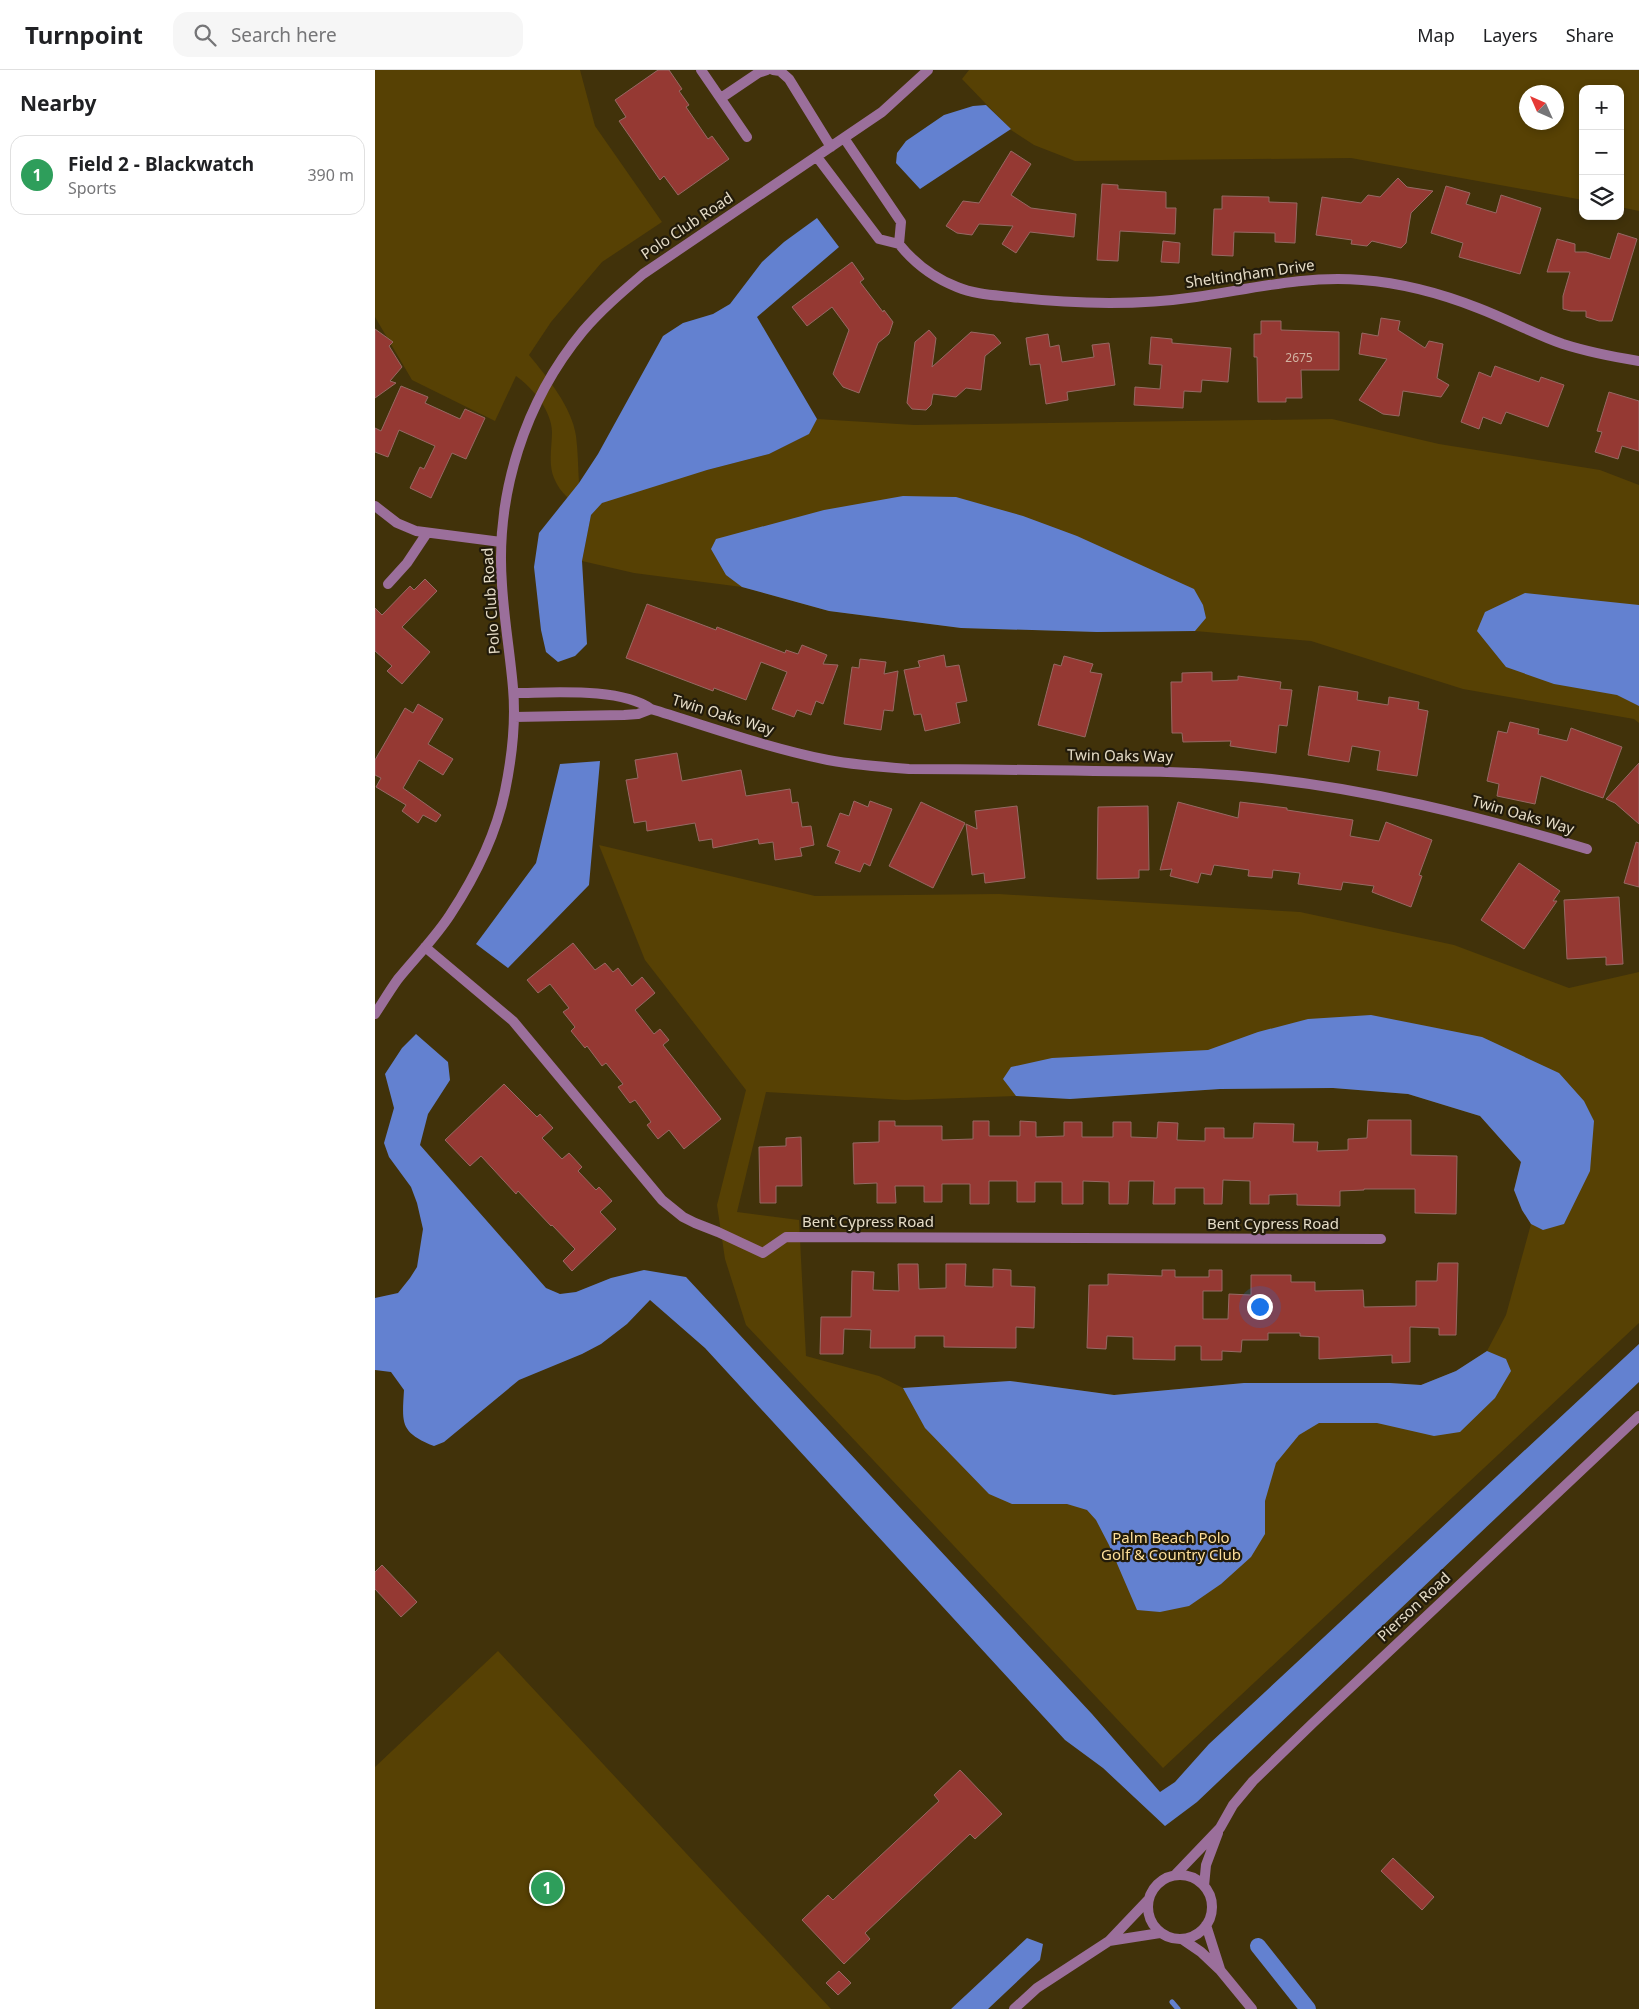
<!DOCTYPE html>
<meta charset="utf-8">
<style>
body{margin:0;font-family:"Noto Sans",sans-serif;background:#f6f6f6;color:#202124}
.controls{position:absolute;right:15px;top:15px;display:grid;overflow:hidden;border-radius:10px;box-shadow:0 2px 8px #0003}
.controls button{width:45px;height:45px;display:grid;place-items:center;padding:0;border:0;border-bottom:1px solid #e0e0e0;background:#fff;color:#202124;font:25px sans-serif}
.compass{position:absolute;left:1144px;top:15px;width:45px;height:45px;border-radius:50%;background:#fff;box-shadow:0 2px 8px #0003;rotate:315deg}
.you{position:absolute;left:884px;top:1236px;width:18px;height:18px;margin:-12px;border:4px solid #fff;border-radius:50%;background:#1a73e8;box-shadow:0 0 0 8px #1a73e833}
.badge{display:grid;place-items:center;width:32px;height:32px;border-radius:50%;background:#566486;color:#fff;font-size:16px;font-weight:700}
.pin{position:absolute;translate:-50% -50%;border:2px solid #fff;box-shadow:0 1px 5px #0006}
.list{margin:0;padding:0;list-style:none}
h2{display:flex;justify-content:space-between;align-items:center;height:65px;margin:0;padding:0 20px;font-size:21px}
h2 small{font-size:16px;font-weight:400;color:#757577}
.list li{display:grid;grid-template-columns:32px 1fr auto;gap:15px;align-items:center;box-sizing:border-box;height:80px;margin:0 10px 10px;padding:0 10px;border:1px solid #e0e0e0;border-radius:15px}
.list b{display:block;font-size:19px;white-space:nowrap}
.list p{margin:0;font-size:16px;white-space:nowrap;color:#757577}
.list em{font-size:16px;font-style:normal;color:#757577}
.icon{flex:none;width:28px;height:28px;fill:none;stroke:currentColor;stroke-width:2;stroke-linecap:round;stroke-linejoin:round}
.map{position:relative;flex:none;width:1264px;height:1939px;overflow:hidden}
header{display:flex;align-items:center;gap:30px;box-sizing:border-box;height:70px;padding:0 25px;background:#fff;border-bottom:1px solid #e0e0e0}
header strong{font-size:24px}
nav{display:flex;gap:28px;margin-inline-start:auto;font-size:18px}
.search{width:350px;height:45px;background:#f6f6f6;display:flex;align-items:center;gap:12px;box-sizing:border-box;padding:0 18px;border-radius:15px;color:#757577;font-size:19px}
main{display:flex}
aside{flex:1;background:#fff}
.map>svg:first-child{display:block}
</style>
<header>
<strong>Turnpoint</strong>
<div class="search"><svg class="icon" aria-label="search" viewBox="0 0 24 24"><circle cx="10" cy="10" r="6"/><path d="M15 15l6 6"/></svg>Search here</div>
<nav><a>Map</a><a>Layers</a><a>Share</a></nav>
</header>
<main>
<aside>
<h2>Nearby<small></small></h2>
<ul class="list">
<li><span class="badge" style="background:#2e9e5b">1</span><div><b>Field 2 - Blackwatch</b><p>Sports</p></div><em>390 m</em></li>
</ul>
</aside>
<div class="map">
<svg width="1264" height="1939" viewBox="0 0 1264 1939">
<rect width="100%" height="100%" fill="#41320a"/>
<path fill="#574104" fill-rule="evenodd" d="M 0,0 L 205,0 L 220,56 L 287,152 L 227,192 L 176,252 L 154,285 C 172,307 197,337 201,366 C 203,381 203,398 204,413 L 332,400 L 394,384 L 433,364 L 442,349 L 539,355 L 957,349 L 1064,374 L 1225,400 L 1264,415 L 1264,653 L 1259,649 L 1088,619 L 936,571 L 820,561 L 722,562 L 586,558 L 454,541 L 367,517 L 259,503 L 207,491 L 216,445 C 201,434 186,426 179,408 C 173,394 177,376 177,362 C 177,341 157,317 141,306 L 120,351 L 37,310 L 0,247 Z
M 594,0 L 1264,0 L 1264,141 L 1245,137 L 1245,19 L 1208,19 L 1208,130 L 976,88 L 700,91 L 659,75 L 636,60 L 587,9 ZM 1152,22 L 1182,22 L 1182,52 L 1152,52 Z
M 224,775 L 440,826 L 624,824 L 925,842 L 1079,875 L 1194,918 L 1264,902 L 1264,1253 L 788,1698 L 371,1255 L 350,1189 L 342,1135 L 371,1020 L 270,890 ZM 958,1018 L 1033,1024 L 1105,1046 L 1146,1092 L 1139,1120 L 1147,1140 L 1156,1154 L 1131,1245 L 1112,1281 L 1081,1301 L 1046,1315 L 1015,1313 L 869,1313 L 739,1325 L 635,1311 L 528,1318 L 504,1306 L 431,1286 L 424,1150 L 362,1142 L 391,1022 L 530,1030 L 641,1026 L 695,1029 L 845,1019 Z
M 123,1581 L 456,1939 L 0,1939 L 0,1697 Z"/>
<path fill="#6381d0" d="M 611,35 L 636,59 L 545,119 L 521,93 L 522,83 L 531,71 L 569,45 L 598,36 Z
M 442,148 L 464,177 L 382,247 L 442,349 L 434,364 L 394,384 L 332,400 L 227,433 L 216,445 L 207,491 L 212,574 L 200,586 L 183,592 L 171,582 L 166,560 L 159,497 L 164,463 L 204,413 L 223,384 L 288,266 L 308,253 L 338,244 L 355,234 L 387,192 L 409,172 Z
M 528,426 L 581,427 L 648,446 L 702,466 L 819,519 L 828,535 L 831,548 L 820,561 L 722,562 L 586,558 L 454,541 L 367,517 L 351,505 L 336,479 L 341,469 L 449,440 Z
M 1150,523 L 1264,535 L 1264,636 L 1242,625 L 1179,614 L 1131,597 L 1102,561 L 1110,542 Z
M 225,691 L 214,815 L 133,898 L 101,874 L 161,793 L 185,694 Z
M 996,945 L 1107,967 L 1184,1003 L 1209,1031 L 1219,1051 L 1215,1101 L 1189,1154 L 1168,1160 L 1156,1154 L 1147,1140 L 1139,1120 L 1146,1092 L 1105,1046 L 1033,1024 L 958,1018 L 845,1019 L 695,1029 L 641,1026 L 628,1009 L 636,997 L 677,988 L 833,980 L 883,962 L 933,949 Z
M 41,964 L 73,992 L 75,1010 L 53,1044 L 45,1075 L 171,1218 L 185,1224 L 201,1222 L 236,1208 L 269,1200 L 311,1207 L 717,1644 L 785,1722 L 800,1712 L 834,1674 L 1264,1274 L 1264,1312 L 822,1732 L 790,1756 L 728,1698 L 690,1670 L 330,1278 L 275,1230 L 252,1254 L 226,1274 L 207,1284 L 144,1310 L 69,1372 L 59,1376 C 25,1362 27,1354 29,1320 L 16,1302 L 0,1300 L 0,1228 L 23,1223 L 35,1208 L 42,1197 L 48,1159 L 42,1133 L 36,1117 L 14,1087 L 9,1073 L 19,1038 L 10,1004 L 27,978 Z
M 1112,1281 L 1131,1289 L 1136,1301 L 1120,1328 L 1085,1362 L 1059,1366 L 1002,1353 L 944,1353 L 924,1365 L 901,1393 L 890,1431 L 890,1464 L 876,1487 L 846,1514 L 814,1536 L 785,1542 L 762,1540 L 734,1475 L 721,1450 L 712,1440 L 692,1434 L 637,1434 L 614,1424 L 550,1358 L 528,1318 L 635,1311 L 739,1325 L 869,1313 L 1015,1313 L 1046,1315 L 1081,1301 Z
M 652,1868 L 668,1874 L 665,1890 L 613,1939 L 576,1939 Z"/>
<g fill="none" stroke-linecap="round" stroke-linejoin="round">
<path stroke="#6381d0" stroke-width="5" d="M 797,1932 L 803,1939"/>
<path stroke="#6381d0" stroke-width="16" d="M 883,1876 L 933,1939"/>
</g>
<path fill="#953933" stroke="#966964" d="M 283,0 L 294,0 L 307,19 L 304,21 L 314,35 L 311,37 L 333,69 L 337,66 L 354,89 L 303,125 L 289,106 L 285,110 L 244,51 L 251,47 L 240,30 Z
M 636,81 L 656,94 L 636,125 L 656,138 L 701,144 L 699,167 L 655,162 L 641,183 L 627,174 L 638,156 L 604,154 L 597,165 L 582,163 L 571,156 L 588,131 L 604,133 Z
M 1023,108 L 1032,117 L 1058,121 L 1036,143 L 1031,173 L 1026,178 L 997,171 L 992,176 L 976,174 L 977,170 L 941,165 L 947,127 L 986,133 L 993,125 L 1005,127 Z
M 727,114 L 743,115 L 743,119 L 791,122 L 791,138 L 801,138 L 800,164 L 745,161 L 743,191 L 722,190 Z
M 1071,116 L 1095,123 L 1091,134 L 1121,143 L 1126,125 L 1166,138 L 1145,204 L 1084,187 L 1088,173 L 1056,163 Z
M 847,126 L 894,127 L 894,132 L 922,133 L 920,173 L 900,172 L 900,163 L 859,162 L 858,186 L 837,185 L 839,139 L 847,139 Z
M 1243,163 L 1262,169 L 1237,251 L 1224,251 L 1211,247 L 1211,241 L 1196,241 L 1188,239 L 1188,226 L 1195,202 L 1172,202 L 1182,169 L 1200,174 L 1200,182 L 1211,182 L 1235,189 Z
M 788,171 L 805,173 L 804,193 L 786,192 Z
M 477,192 L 489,209 L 485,212 L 508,242 L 509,240 L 518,252 L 514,264 L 503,273 L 484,323 L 468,317 L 458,304 L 474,260 L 457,237 L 432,256 L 417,237 Z
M 1006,248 L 1025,251 L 1023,260 L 1050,278 L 1054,271 L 1068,274 L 1062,308 L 1074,315 L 1066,327 L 1028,321 L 1024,346 L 1008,344 L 984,330 L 1012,289 L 984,284 L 987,263 L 1003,266 Z
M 886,251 L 906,251 L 906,260 L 964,262 L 964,300 L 926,300 L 927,328 L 911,328 L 911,332 L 883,332 L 882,287 L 879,287 L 879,264 L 886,264 Z
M 0,259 L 18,272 L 14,276 L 27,297 L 15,311 L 21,313 L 0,328 Z
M 554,260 L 561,268 L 557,297 L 596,262 L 619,265 L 626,273 L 610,286 L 606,320 L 591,318 L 581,327 L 558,324 L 556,335 L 551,340 L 537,339 L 532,333 L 540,272 Z
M 673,264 L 675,277 L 684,275 L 687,292 L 719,287 L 717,275 L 734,273 L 740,315 L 692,322 L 693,330 L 671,334 L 665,294 L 655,295 L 651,268 Z
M 776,267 L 797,269 L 797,273 L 856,278 L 853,312 L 827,310 L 826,322 L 809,321 L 808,338 L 759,335 L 760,317 L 785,319 L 787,295 L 774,294 Z
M 1120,296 L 1164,312 L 1166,307 L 1189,315 L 1173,357 L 1131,342 L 1126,354 L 1108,347 L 1104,359 L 1086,352 L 1104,302 L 1116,307 Z
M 26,316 L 53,327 L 50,333 L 85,349 L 90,339 L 110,348 L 91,389 L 77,383 L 56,428 L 35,418 L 45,397 L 49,399 L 60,376 L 24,360 L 13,387 L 0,382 L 0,358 L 6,361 Z
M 1234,322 L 1264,331 L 1264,381 L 1247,376 L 1243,389 L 1220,382 L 1227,362 L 1222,361 Z
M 50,509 L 62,521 L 27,557 L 55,582 L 27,614 L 12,601 L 17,596 L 0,581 L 0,538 L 7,545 L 35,516 L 39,520 Z
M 272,534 L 341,560 L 342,557 L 410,583 L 411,580 L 423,584 L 427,575 L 452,585 L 448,594 L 463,595 L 448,634 L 441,631 L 436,645 L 422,640 L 419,647 L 397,639 L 412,602 L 386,592 L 371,630 L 339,618 L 338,621 L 251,588 Z
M 569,585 L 571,597 L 584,595 L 592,631 L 581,633 L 585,653 L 550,661 L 546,644 L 539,645 L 529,600 L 545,597 L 543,591 Z
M 689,586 L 718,594 L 715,602 L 727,604 L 710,667 L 663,655 L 679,594 L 686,596 Z
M 485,589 L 511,592 L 509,604 L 523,601 L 518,641 L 509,640 L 506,660 L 469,654 L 477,597 L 484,598 Z
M 837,602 L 837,611 L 863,610 L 863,606 L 906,612 L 905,619 L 917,620 L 912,656 L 904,655 L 901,683 L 855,676 L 856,671 L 808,672 L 807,663 L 797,663 L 796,612 L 807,612 L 807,603 Z
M 944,616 L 983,622 L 982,630 L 1013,635 L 1014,627 L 1044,632 L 1043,639 L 1053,641 L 1042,706 L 1002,700 L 1005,681 L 977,676 L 974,692 L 933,685 Z
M 43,634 L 68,649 L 53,674 L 78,689 L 68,705 L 44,690 L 28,718 L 66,745 L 61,752 L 48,745 L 43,753 L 27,741 L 31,735 L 1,717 L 6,708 L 0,705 L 0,690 L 30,638 L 38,643 Z
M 1135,652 L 1164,659 L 1163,664 L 1192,671 L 1196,658 L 1247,677 L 1228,728 L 1166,706 L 1160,734 L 1122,726 L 1124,714 L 1112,711 L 1123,661 L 1132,663 Z
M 302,683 L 307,711 L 366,700 L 371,726 L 415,719 L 417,733 L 423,732 L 427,757 L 436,756 L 439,775 L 425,778 L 427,786 L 400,790 L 398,772 L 384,774 L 383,769 L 338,778 L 337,769 L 324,771 L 320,753 L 272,761 L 271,751 L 259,753 L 251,710 L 263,708 L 260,690 Z
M 1264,693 L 1264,754 L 1240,733 L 1231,729 Z
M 479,731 L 493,737 L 495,731 L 517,739 L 495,796 L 489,793 L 485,802 L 460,793 L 465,781 L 452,776 L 465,743 L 474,746 Z
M 546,732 L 590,753 L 558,818 L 514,796 Z
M 803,732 L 863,748 L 865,732 L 912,738 L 912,740 L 978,750 L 975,766 L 1004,771 L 1011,752 L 1057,770 L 1044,805 L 1047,806 L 1036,837 L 997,822 L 999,816 L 968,812 L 966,820 L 923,814 L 925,803 L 898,800 L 897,808 L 873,806 L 874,800 L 839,795 L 836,805 L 826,803 L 823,813 L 795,806 L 797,799 L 785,800 Z
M 642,736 L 650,808 L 610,813 L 609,803 L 597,805 L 591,754 L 602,759 L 600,741 Z
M 773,736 L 774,800 L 764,800 L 764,808 L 722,809 L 723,737 Z
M 1261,772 L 1264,773 L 1264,817 L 1249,813 Z
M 1144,793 L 1185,821 L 1178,831 L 1182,831 L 1149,879 L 1106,850 Z
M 1244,827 L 1248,894 L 1231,895 L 1231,887 L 1192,889 L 1189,830 Z
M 198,873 L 220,900 L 230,893 L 238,902 L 243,898 L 257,916 L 267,907 L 280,923 L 260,940 L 279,964 L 285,959 L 294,970 L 288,975 L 346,1049 L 309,1079 L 294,1060 L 283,1069 L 272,1055 L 276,1052 L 260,1030 L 255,1033 L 243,1017 L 248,1014 L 231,993 L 227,996 L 212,976 L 210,978 L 196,961 L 200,957 L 188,942 L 194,938 L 175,914 L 163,923 L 152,910 Z
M 129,1014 L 162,1047 L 165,1044 L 178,1058 L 167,1068 L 187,1089 L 194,1083 L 207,1097 L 203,1101 L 221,1120 L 224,1117 L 237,1131 L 225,1142 L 241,1159 L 197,1201 L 188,1191 L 200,1179 L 177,1155 L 176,1156 L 143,1121 L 141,1124 L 106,1086 L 95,1096 L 70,1070 Z
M 993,1050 L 1036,1050 L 1036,1085 L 1082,1086 L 1081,1144 L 1040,1143 L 1040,1119 L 989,1119 L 989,1120 L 965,1121 L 965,1136 L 922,1135 L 922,1124 L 894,1125 L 894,1134 L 875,1134 L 875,1111 L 848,1110 L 847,1134 L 829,1134 L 829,1118 L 800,1118 L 800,1134 L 778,1134 L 779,1111 L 754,1111 L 753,1134 L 734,1134 L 734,1112 L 708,1111 L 708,1134 L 687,1134 L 687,1112 L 660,1112 L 660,1132 L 642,1132 L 642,1111 L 614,1111 L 614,1134 L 595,1134 L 595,1114 L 567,1114 L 567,1132 L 549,1132 L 549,1116 L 520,1116 L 521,1133 L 502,1133 L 502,1113 L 479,1114 L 478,1073 L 504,1072 L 504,1051 L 520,1051 L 520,1056 L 567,1056 L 567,1070 L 598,1069 L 598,1051 L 614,1051 L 614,1066 L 645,1066 L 645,1051 L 661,1052 L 661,1067 L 689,1066 L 689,1052 L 707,1052 L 707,1067 L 738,1067 L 738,1052 L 756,1052 L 756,1067 L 782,1068 L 783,1052 L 803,1053 L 802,1070 L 830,1071 L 830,1058 L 849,1058 L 849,1068 L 878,1068 L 879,1053 L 919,1054 L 918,1072 L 943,1072 L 942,1081 L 973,1080 L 973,1069 L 992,1068 Z
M 426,1067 L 427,1116 L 401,1116 L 401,1133 L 385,1133 L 384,1077 L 411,1076 L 411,1068 Z
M 1063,1193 L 1083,1193 L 1081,1265 L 1064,1265 L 1064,1258 L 1035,1257 L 1035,1292 L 1017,1293 L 1017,1285 L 944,1289 L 944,1267 L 925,1266 L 925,1263 L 893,1263 L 893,1270 L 867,1270 L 866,1282 L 847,1281 L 847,1290 L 826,1290 L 826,1276 L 800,1276 L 800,1290 L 758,1289 L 758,1267 L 732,1266 L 731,1279 L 712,1278 L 714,1215 L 733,1215 L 733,1204 L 787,1206 L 787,1200 L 800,1200 L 800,1207 L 834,1207 L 834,1200 L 847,1200 L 847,1221 L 828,1221 L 828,1249 L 853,1249 L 854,1224 L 876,1225 L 876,1205 L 916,1205 L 916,1212 L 940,1212 L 940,1221 L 988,1220 L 989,1237 L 1041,1236 L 1041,1211 L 1062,1211 Z
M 523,1194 L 543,1194 L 544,1219 L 571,1218 L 571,1194 L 591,1194 L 590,1216 L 618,1217 L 618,1199 L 636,1200 L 636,1216 L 660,1217 L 659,1258 L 641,1257 L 641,1278 L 569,1277 L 569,1266 L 540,1266 L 540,1278 L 495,1278 L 496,1260 L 469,1259 L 468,1284 L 445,1284 L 446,1247 L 476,1247 L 477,1201 L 499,1202 L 498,1220 L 524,1221 Z
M 7,1495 L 42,1532 L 26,1547 L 0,1519 L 0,1502 Z
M 585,1700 L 627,1744 L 600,1769 L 595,1764 L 490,1863 L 495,1869 L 469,1894 L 427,1850 L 453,1825 L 458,1830 L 564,1731 L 559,1725 Z
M 1018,1788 L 1059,1827 L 1047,1840 L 1006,1801 Z
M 464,1901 L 476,1913 L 463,1925 L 451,1913 Z"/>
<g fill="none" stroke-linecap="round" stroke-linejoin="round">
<path stroke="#9b6f9b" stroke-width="10" d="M 326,0 L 372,67
M 398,0 L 405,1 L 414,9 L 456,77
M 346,28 L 383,3 L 392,0
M 442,87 L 504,169 L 524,174 L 526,152 L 469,68
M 524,174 C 540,194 559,208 582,217 C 599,224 618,225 636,227 C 697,234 760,236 821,227 C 876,219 931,205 987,210 C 1027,213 1065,223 1103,238 C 1132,249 1159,264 1188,274 C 1213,282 1239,287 1264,291
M 0,436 L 22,453 L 41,461 L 126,472
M 13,514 L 32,493 L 52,463
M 139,623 C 176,623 245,617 276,639 L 263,644 L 249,645 L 139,647
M 276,639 C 335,657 393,678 453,690 C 480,695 507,697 534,699 C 595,699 657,700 719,701 C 771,701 824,702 877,707 C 991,718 1102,746 1212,779
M 50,877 L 138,951 L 287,1130 L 308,1147 L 320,1153 L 343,1162 L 388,1183 L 411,1167 L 1006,1169
M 0,944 C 8,932 15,920 23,909 C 40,888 60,868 75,845 C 100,807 121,765 130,721 C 137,687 141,652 138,618 C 135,583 129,549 127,515 C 120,424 150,331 208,261 C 226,240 247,222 268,204 L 507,42 L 553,0"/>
<path stroke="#9b6f9b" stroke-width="10" d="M 800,1805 L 845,1758 L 858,1735 L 878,1711 L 939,1652 L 1264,1346
M773 1837a32 32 0 1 1 64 0a32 32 0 1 1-64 0Z
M 829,1816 L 831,1795 L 843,1763
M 831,1855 L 845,1899
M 807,1869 L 826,1882 L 845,1900 L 877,1939
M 734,1871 L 785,1863
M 639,1939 L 662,1918 L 734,1871 L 774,1829"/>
</g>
<g text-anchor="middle" stroke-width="4.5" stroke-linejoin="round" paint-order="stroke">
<g font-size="12" fill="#d1b3a2">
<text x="924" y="292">2675</text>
</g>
<g font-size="15" fill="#e5dcc7" stroke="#221b0b">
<text transform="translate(312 156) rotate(-34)" y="5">Polo Club Road</text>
<text transform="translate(875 204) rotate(-8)" y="5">Sheltingham Drive</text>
<text transform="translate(116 531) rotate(-94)" y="5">Polo Club Road</text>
<text transform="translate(348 645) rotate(17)" y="5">Twin Oaks Way</text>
<text transform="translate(745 686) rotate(1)" y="5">Twin Oaks Way</text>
<text transform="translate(1148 745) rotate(16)" y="5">Twin Oaks Way</text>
<text x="493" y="1157">Bent Cypress Road</text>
<text x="898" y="1159">Bent Cypress Road</text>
<text transform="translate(1039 1537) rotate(-43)" y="5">Pierson Road</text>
</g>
<g font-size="15" fill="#fedf9a" stroke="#221b0b">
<text x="796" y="1473">Palm Beach Polo<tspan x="796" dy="17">Golf &amp; Country Club</tspan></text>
</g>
</g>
</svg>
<div class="controls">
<button>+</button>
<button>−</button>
<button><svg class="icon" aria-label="layers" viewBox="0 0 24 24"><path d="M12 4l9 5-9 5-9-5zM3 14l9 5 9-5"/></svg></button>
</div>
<svg class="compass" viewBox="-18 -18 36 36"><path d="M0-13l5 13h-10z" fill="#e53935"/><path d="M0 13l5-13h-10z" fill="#757577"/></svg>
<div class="you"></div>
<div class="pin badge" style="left:172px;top:1818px;background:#2e9e5b">1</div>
</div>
</main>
